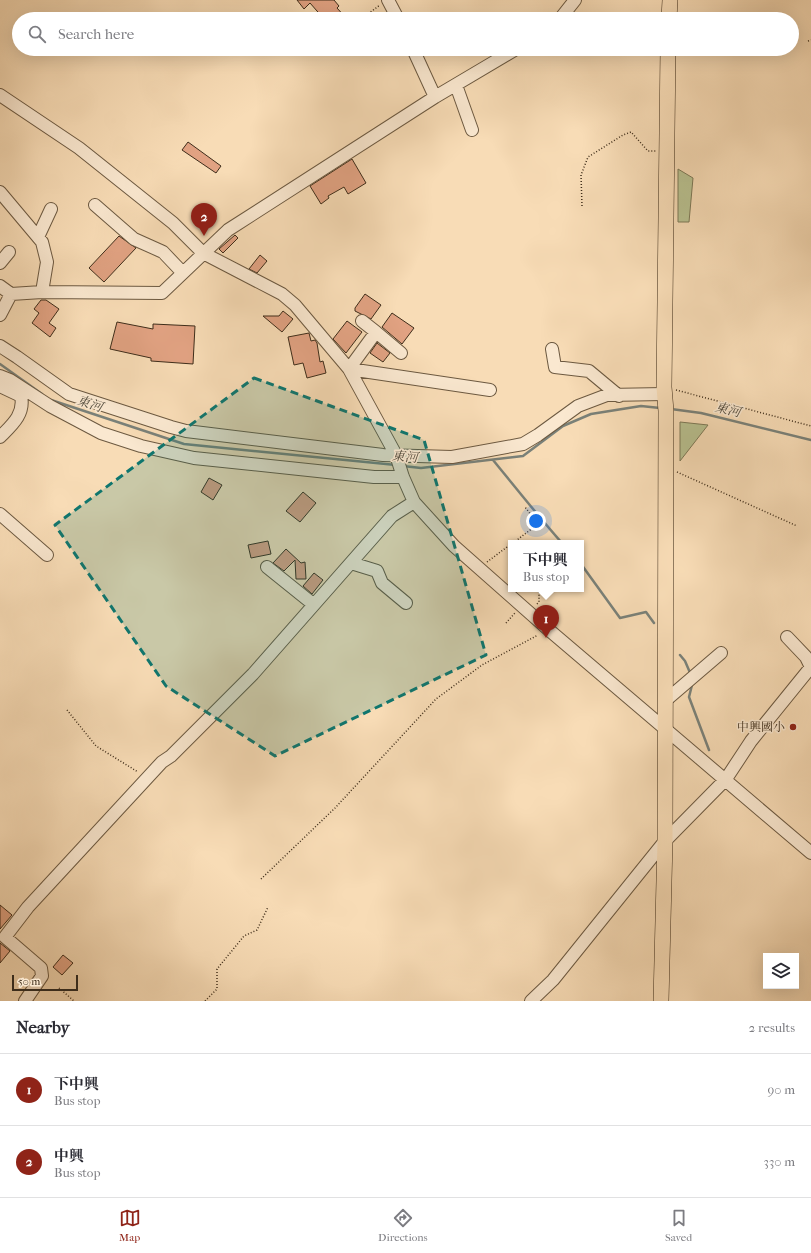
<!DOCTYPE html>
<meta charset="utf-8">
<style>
body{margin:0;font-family:"IM FELL French Canon","Noto Serif TC",serif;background:#f2f2f3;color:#2b2b33}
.controls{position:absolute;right:12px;bottom:12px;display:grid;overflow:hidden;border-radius:0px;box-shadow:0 4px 16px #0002}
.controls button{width:36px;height:36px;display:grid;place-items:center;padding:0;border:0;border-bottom:1px solid #e1e1e2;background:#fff;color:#2b2b33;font:20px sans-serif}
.scale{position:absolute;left:12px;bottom:10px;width:66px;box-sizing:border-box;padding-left:4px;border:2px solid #3e2d1a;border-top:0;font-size:11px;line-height:14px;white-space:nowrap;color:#3e2d1a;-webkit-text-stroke:3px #fae8d0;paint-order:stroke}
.you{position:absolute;left:536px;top:521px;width:14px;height:14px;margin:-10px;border:3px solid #fff;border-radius:50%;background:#1a73e8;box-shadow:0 0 0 6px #1a73e833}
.badge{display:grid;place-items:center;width:26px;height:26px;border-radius:50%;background:#8f2418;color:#fff;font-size:13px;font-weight:700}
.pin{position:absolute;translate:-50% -33px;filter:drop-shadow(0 1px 2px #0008)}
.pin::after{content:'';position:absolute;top:21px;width:14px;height:12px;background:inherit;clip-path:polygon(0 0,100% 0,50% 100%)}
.popup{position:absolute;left:508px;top:540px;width:76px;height:52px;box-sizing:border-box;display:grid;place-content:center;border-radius:0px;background:#fff;filter:drop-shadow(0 1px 3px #0005);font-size:13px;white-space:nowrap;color:#7c7c81}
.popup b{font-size:15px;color:#2b2b33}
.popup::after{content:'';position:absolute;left:50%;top:100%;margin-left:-8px;border:8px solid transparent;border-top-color:#fff}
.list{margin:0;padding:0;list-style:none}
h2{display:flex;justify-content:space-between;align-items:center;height:52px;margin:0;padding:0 16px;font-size:17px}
h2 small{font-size:13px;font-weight:400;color:#7c7c81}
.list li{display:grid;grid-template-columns:26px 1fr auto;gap:12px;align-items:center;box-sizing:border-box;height:72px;padding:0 16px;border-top:1px solid #e1e1e2}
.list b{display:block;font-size:15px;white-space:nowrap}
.list p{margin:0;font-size:13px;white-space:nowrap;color:#7c7c81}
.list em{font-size:13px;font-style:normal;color:#7c7c81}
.icon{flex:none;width:22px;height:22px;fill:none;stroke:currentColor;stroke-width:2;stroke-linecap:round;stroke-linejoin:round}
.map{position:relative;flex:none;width:811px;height:1001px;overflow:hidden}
.search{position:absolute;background:#fff;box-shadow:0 4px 16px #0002;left:12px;right:12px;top:12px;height:44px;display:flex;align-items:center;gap:10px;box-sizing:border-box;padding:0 14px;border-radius:22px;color:#7c7c81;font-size:15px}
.sheet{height:196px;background:#fff}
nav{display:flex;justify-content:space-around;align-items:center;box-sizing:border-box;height:56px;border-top:1px solid #e1e1e2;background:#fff;font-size:11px;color:#7c7c81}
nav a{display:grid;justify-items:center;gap:2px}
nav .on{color:#8f2418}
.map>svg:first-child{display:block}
</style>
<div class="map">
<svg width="811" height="1001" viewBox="0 0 811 1001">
<rect width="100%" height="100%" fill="#f8dcb6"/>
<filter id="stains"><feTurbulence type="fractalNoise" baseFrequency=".005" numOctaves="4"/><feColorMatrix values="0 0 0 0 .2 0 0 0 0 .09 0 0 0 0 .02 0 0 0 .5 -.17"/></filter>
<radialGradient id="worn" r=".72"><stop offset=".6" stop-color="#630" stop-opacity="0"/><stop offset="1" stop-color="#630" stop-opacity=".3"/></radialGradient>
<path fill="#b9c291" stroke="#7c7856" d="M 678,169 L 693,178 L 689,222 L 678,222 Z
M 680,422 L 708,425 L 680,461 Z"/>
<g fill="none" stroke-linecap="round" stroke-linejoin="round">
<path stroke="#7a8179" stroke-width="2.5" d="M 0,364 L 42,394
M 51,400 L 184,444 L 396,465
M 671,409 L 701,413 L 811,440
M 493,460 C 516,488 538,516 562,543
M 403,466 L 421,468 L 523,456 L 563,426 L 591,414 L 641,406 L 660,408
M 581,564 L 620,618 L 646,612 L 654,623
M 680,655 L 685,661 L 691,675
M 693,681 L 689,697 L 709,750"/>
</g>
<path fill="#e1a282" stroke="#3e2d1a" d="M 297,0 L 334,0 L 339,6 L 337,8 L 347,19 L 331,19 L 329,16 L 324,19 L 310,3 L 304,9 Z
M 188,142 L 221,166 L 216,173 L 182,150 Z
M 352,159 L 366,183 L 348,194 L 344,187 L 328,196 L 329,198 L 321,204 L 310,186 Z
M 235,235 L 238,238 L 223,253 L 219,249 Z
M 119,236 L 136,248 L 104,282 L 89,268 Z
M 260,255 L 267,261 L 257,273 L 249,269 Z
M 365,294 L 381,305 L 371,319 L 355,311 L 355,308 Z
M 41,300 L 46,300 L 59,309 L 49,323 L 56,328 L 50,337 L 32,323 L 39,313 L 34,309 Z
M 283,311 L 293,319 L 282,332 L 263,316 L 279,316 Z
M 392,313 L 414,328 L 402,344 L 382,327 Z
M 347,321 L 362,332 L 346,353 L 333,339 Z
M 117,322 L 153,329 L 153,324 L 195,326 L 193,364 L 151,361 L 151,358 L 110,349 Z
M 309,333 L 311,341 L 315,340 L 317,343 L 320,362 L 323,361 L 326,373 L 307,378 L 303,363 L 294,365 L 288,337 Z
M 377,343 L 390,353 L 383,362 L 370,353 Z
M 209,478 L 222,485 L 213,500 L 201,492 Z
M 303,492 L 316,503 L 300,522 L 286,511 Z
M 268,541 L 271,554 L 251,558 L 248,545 Z
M 286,549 L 301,563 L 305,562 L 306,579 L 296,579 L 295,560 L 284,571 L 273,563 Z
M 314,573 L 323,580 L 312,594 L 303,586 Z
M 0,905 L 12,915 L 0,929 Z
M 0,943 L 10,951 L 0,963 Z
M 63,955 L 73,963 L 62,975 L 53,967 Z"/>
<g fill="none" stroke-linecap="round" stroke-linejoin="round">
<defs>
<path id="minor" d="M 388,0 L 398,19
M 560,19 L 575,0
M 413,49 L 435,97
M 456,85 L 472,130
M 0,95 L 79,148 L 173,223 L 203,253 L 282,294 L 295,305 L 349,369 L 396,455 L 403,477 L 414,502 L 454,546 L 549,630 L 811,853
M 0,192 L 42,242 L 47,262 L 42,292
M 95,205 L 134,239 L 163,252 L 182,272
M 38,237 L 51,209
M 0,263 L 9,252
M 0,286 L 11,294
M 0,315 L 11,294 L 42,292 L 162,293 L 228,230 L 435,97 L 516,49
M 362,321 L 376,332
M 0,346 L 17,357 L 69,394 L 171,427 L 186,431 L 383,455 L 452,457 L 523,444 L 538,435 L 578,406 L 607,395 L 664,394
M 552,349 L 555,367 L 589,371 L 619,396
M 401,353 L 376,332 L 349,369 L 490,390
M 0,376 L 10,380 L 50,406 L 101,433 L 141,446 L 194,458 L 374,477 L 403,477
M 0,386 L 21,396 C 25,414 12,425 0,437
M 0,514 L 47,555
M 351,563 L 377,571 L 382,583 L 406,603
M 267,567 L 313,604
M 665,701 L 721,653
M 25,1001 L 42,976 L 41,968 L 5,937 L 28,907 L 162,762 L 171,756 L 253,674 L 392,516 L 414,502
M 531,1001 L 553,980 L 665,841 L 726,779 L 751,741 L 811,667 L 806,657 L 787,637"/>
<path id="major" d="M 669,19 L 670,0
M 661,1001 L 665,841 L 666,411 L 664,387 L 668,49"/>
</defs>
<use href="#minor" stroke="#6c5941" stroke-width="14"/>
<use href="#major" stroke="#3e2d1a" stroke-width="16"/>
<path stroke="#3e2d1a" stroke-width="1.5" stroke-dasharray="1 2" stroke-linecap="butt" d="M 361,19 L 380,5
M 808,41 L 811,40
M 582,206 L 581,175 L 588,157 L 623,135 L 631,132 L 648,151 L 656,151
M 676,390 L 811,426
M 677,472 L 797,526
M 513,543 L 538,524 L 525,507
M 487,562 L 511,544
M 537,604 L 539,602 L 539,589
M 506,623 L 515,613
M 67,710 L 96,746 L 138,772
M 261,879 L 335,808 L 436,699 L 482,665 L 538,635
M 59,988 L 74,1001
M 205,1001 L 217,989 L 217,969 L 244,936 L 257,930 L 268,907"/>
<use href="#minor" stroke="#fae8d0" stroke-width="12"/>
<use href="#major" stroke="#f8dcb6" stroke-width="15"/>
</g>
<path fill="#0f766e" fill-opacity="0.2" stroke="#0f766e" stroke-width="3" stroke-dasharray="8 5" stroke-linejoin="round" d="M 254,378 L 424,440 L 486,655 L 275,756 L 166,686 L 55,525 Z"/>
<circle fill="#8f2418" stroke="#fae8d0" stroke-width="1.5" cx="793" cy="727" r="4"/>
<g text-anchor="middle" stroke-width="3" stroke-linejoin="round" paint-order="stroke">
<g font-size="12" fill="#3e2d1a" stroke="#fae8d0" text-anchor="end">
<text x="785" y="731">中興國小</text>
</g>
<g font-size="13" font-style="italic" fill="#575042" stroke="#fae8d0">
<text transform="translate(90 403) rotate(18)" y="5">東河</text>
<text transform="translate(728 409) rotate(14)" y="5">東河</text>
<text transform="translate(405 456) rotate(5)" y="5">東河</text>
</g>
</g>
<rect width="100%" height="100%" filter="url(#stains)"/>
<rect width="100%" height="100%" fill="url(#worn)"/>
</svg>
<div class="controls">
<button><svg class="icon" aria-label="layers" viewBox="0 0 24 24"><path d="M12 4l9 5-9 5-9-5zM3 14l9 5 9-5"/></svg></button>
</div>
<div class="scale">50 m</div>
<div class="you"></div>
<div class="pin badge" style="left:546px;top:638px">1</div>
<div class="popup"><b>下中興</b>Bus stop</div>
<div class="pin badge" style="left:204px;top:236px">2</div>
<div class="search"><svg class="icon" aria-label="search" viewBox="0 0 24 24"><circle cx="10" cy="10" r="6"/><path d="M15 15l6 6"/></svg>Search here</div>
</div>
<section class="sheet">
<h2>Nearby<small>2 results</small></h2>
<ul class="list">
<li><span class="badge">1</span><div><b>下中興</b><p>Bus stop</p></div><em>90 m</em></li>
<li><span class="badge">2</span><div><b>中興</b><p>Bus stop</p></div><em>330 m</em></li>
</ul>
</section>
<nav>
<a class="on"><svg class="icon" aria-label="map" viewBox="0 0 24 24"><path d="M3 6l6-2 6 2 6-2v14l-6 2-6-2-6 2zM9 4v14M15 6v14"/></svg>Map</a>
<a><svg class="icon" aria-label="directions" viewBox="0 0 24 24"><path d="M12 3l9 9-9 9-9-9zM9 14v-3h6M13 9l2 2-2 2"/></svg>Directions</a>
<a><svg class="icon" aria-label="saved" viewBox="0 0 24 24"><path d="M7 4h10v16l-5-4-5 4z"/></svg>Saved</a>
</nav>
